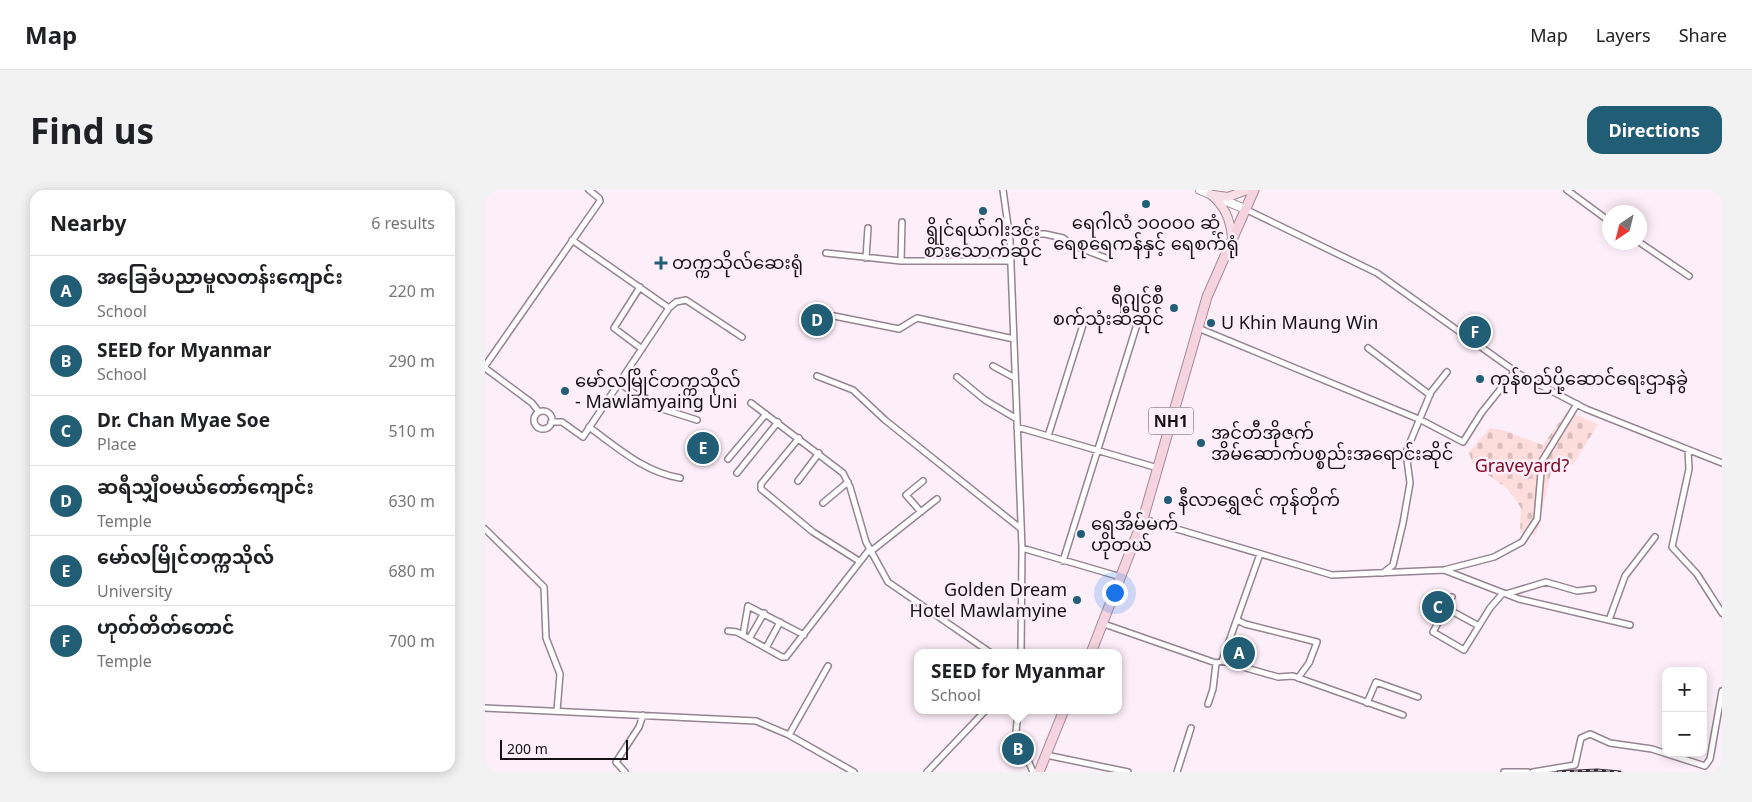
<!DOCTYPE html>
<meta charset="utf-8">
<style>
body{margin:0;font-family:"Noto Sans","Noto Sans Myanmar",sans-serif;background:#f2f2f2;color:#202124}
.controls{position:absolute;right:15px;bottom:15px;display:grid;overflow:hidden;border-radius:10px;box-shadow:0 2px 12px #0003}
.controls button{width:45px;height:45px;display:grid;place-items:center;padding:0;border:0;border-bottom:1px solid #e0e0e0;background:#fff;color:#202124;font:25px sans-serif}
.compass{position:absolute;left:1117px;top:15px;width:45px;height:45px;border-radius:50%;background:#fff;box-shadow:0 2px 12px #0003;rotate:215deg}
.scale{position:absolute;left:15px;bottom:12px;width:128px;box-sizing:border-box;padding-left:5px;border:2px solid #161115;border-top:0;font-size:14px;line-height:18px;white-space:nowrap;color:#161115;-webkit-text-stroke:4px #fdeff9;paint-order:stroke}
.you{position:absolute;left:629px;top:402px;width:18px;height:18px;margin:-12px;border:4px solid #fff;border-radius:50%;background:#1a73e8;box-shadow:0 0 0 8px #1a73e833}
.badge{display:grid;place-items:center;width:32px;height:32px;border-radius:50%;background:#225d76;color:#fff;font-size:16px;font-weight:700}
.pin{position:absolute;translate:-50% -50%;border:2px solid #fff;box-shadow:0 1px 5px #0006}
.popup{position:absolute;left:429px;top:459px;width:208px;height:65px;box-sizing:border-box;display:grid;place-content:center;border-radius:10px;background:#fff;filter:drop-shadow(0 1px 4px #0005);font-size:16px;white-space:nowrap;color:#757577}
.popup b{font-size:19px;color:#202124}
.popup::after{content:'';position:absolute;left:50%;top:100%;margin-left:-10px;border:10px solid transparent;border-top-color:#fff}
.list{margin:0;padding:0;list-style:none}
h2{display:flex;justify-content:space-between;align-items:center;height:65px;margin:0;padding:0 20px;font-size:21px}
h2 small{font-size:16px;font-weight:400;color:#757577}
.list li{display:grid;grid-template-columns:32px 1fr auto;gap:15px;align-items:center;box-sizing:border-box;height:70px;padding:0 20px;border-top:1px solid #e0e0e0}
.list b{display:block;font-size:19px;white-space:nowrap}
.list p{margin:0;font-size:16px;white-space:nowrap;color:#757577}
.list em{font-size:16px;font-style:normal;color:#757577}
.map{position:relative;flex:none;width:1237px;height:582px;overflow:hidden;border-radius:15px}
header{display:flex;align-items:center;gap:30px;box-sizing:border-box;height:70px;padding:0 25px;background:#fff;border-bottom:1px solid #e0e0e0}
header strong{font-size:24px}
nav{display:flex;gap:28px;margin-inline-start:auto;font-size:18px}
.intro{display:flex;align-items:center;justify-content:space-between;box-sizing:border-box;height:120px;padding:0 30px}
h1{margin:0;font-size:35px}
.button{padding:12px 22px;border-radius:15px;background:#225d76;color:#fff;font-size:18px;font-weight:700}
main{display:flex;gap:30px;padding:0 30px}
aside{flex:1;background:#fff;border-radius:15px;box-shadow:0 2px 12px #0003}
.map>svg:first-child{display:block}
</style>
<header>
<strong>Map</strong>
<nav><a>Map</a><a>Layers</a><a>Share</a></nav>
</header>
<div class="intro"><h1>Find us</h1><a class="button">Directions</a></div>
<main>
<aside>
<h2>Nearby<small>6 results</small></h2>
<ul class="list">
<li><span class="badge">A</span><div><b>အခြေခံပညာမူလတန်းကျောင်း</b><p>School</p></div><em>220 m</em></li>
<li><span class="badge">B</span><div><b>SEED for Myanmar</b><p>School</p></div><em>290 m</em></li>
<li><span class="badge">C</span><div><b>Dr. Chan Myae Soe</b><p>Place</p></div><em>510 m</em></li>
<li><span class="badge">D</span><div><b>ဆရီသျှီဝမယ်တော်ကျောင်း</b><p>Temple</p></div><em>630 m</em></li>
<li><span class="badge">E</span><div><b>မော်လမြိုင်တက္ကသိုလ်</b><p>University</p></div><em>680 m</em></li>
<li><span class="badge">F</span><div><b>ဟုတ်တိတ်တောင်</b><p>Temple</p></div><em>700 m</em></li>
</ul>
</aside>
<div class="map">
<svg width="1237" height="582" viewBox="0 0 1237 582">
<defs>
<pattern id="cemetery-stones" width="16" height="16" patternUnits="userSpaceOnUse" patternTransform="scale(1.25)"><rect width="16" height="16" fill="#fdd"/><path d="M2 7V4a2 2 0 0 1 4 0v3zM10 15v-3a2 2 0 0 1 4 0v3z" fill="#dabdbd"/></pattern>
</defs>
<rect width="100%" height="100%" fill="#fdeff9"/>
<path fill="url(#cemetery-stones)" d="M 1082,221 L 1113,234 L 1088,275 L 1072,268 L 1066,282 L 1051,345 L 1035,342 L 1036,318 L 1024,300 L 987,273 L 984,262 L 1005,238 L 1018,240 L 1058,255 Z"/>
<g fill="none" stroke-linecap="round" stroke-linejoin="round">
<defs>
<path id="minor" d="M 518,0 L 525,50 L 537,358 L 536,463
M 1082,0 L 1124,31
M 760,19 L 892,83 L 1034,184 L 1101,219 L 1237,273
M 524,44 L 560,44 L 578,48 L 587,55 L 621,68
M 1154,52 L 1204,86
M 341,63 L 416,71 L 526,71
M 381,68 L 383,38
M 416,71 L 417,32
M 155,97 L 129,138 L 157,159
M 184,118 L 191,112 L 201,110 L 257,147
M 349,126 L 414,139 L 432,128 L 529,149
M 713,138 L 936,230 L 978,252 L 997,222 L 1030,181
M 883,158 L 945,205
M 0,176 L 115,11 L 114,8 L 104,0
M 508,176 L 530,188
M 0,178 L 47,213 L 54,222
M 332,186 L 368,200 L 400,230 L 535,338
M 472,187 L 500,210 L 532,229
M 134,193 L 168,216 L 212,230
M 266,213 L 358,283 L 365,297 L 381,352 L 403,392 L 506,463
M49 230a9 9 0 1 1 18 0a9 9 0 1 1-18 0Z
M 66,232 L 77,232 L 98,247 L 184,118 L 87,50
M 104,237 C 133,258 159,282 195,288
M 532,237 L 673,278
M 563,246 L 598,135
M 314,248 L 276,294 L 276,299 L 328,342 L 374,371
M 1203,260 L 1204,279 L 1187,357 L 1212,384 L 1237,423
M 243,269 L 281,224
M 252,283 L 293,232
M 313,291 L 334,263
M 338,313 L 363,292
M 436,322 L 421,305 L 438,291
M 658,329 L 847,385 L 959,380 L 1034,409 L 1145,435
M 0,339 L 59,397 L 61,448 L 75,484 L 72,521
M 537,358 L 636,387
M 385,362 L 452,309
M 578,371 L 653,131
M 959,380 L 1009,367 L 1037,352 L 1052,329 L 1057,271 L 1092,214
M 898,383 L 908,375 L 918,333 L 925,293 L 921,262 L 946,202 L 962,182
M 1021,404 L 1061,392 L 1092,401 L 1108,399
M 967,407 L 948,442 L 979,460 L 1005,418 L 1018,403
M 961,418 L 994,436
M 752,430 L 760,434 L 832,452 L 824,473 L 813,488
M 1124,430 L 1140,386 L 1170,347
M 619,434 L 731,473 L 737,471 L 793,487 L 808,486 L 918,525
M 243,441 L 252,442 L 297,467 L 301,467 L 384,360
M 258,445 L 263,416 L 319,445
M 264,449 L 279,423
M 281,458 L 295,432
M 737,471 L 775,364
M 882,513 L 891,492 L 933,507
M 723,514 L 728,499 L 731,473
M 0,518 L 271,531 L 304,545 L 369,582
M 533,520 L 531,542 L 548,582
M 304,545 L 343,476
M 561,565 L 643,582
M 140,582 L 131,572 L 154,537 L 158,525
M 442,582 L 501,520
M 692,582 L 706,538
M 1019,582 L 1043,582
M 1048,582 L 1090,575 L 1096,548 L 1105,544 L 1125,553 L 1167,559 L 1220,576 L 1225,569 L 1237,501"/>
<path id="secondary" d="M 715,0 L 760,19"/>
<path id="primary" d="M 725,4 C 740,16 745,29 747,47
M 728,5 L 743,7 L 762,0"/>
<path id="trunk" d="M 606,463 L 658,329 L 722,107 L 769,0
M 554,582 L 579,520"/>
</defs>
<use href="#minor" stroke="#948490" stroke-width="8"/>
<use href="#secondary" stroke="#948490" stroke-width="10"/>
<use href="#primary" stroke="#a68993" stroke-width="10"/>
<use href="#trunk" stroke="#a68993" stroke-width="11"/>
<use href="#minor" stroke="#fff" stroke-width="5"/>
<use href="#secondary" stroke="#fff" stroke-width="8"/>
<use href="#primary" stroke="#f8dfe7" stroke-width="8"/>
<use href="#trunk" stroke="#f6d4df" stroke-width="9"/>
<defs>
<path id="rail" d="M 1073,582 L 1112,580 L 1135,582"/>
</defs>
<use href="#rail" stroke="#342e33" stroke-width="3"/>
<use href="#rail" stroke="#fdeff9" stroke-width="1" stroke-dasharray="4" stroke-linecap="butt"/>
</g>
<g fill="#225d76" stroke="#fdeff9" stroke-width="2">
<circle cx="661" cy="14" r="5"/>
<circle cx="498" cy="21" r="5"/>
<path d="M173.5 65.5h5v5h5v5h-5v5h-5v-5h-5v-5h5z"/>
<circle cx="689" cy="118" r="5"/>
<circle cx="726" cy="133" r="5"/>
<circle cx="995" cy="189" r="5"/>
<circle cx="80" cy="201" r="5"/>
<circle cx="716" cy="253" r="5"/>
<circle cx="683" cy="310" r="5"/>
<circle cx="596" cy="344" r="5"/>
<circle cx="592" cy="410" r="5"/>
</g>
<g text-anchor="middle" stroke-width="5" stroke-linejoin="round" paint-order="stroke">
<rect fill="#fdeff9" stroke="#5b5459" stroke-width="1" x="663.5" y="217.5" width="45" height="27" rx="4"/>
<g font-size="16" font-weight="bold" fill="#161115">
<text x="686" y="237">NH1</text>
</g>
<g font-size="18" fill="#161115" stroke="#fdeff9" text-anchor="start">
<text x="661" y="39" text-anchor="middle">ရေဂါလံ ၁၀၀၀၀ ဆံ့<tspan x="661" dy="21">ရေစုရေကန်နှင့် ရေစက်ရုံ</tspan></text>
<text x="498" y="46" text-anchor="middle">ရွိုင်ရယ်ဂါးဒင်း<tspan x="498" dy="21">စားသောက်ဆိုင်</tspan></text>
<text x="187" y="79">တက္ကသိုလ်ဆေးရုံ</text>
<text x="679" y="114" text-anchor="end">ရီဂျင်စီ<tspan x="679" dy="21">စက်သုံးဆီဆိုင်</tspan></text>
<text x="736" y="139">U Khin Maung Win</text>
<text x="1005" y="195">ကုန်စည်ပို့ဆောင်ရေးဌာနခွဲ</text>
<text x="90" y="197">မော်လမြိုင်တက္ကသိုလ်<tspan x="90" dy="21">- Mawlamyaing Uni</tspan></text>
<text x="726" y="249">အင်တီအိုဇက်<tspan x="726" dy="21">အိမ်ဆောက်ပစ္စည်းအရောင်းဆိုင်</tspan></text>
<text x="693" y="316">နီလာရွှေဇင် ကုန်တိုက်</text>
<text x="606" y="340">ရွှေအိမ်မက်<tspan x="606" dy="21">ဟိုတယ်</tspan></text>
<text x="582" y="406" text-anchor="end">Golden Dream<tspan x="582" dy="21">Hotel Mawlamyine</tspan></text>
</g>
<g font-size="18" fill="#810a26" stroke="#fdeff9">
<text x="1037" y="282">Graveyard?</text>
</g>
</g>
</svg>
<div class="controls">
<button>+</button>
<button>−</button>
</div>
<svg class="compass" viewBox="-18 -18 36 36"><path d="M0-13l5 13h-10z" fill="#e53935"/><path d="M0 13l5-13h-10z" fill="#757577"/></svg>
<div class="scale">200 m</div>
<div class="you"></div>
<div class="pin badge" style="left:754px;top:463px">A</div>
<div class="pin badge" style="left:533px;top:559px">B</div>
<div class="popup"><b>SEED for Myanmar</b>School</div>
<div class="pin badge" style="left:953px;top:417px">C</div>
<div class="pin badge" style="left:332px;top:130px">D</div>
<div class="pin badge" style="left:218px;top:258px">E</div>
<div class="pin badge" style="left:990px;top:142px">F</div>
</div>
</main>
